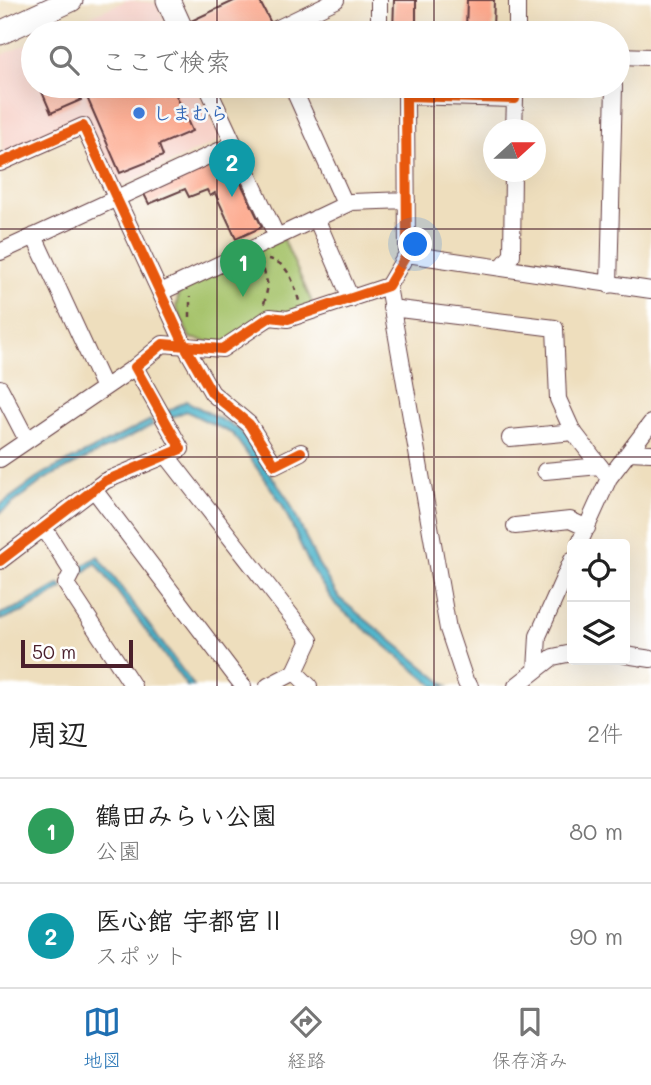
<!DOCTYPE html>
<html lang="ja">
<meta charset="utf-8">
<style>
body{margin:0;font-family:Mali,"Klee One",sans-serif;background:#f2f2f2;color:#222}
.controls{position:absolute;right:21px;bottom:21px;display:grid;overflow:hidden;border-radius:7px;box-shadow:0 7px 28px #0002}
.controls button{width:63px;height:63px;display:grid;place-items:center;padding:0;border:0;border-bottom:2px solid #e0e0e0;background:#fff;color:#222;font:35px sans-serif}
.compass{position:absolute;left:483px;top:119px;width:63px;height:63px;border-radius:50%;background:#fff;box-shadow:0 7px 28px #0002;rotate:69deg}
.scale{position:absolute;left:21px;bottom:18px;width:112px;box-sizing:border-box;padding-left:7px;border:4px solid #4a1f2b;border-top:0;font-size:19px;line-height:24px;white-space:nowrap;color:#4a1f2b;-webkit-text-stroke:5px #fff;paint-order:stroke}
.you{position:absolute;left:416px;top:245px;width:24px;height:24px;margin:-18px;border:5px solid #fff;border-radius:50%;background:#1a73e8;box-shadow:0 0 0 10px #1a73e833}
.badge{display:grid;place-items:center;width:46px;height:46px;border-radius:50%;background:#1f6fb2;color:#fff;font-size:23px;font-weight:700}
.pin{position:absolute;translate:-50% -58px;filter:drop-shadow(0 2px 4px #0008)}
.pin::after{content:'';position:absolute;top:37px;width:24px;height:21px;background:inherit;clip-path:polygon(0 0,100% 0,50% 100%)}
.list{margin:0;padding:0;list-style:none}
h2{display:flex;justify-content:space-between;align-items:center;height:91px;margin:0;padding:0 28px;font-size:30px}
h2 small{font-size:23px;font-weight:400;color:#767676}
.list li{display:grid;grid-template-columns:46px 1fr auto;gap:21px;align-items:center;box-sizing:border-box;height:105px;padding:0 28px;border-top:2px solid #e0e0e0}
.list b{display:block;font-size:26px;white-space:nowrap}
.list p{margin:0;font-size:23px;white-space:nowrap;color:#767676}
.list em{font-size:23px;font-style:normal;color:#767676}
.icon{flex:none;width:38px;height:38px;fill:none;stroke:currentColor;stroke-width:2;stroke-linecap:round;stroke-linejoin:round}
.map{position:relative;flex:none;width:651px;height:686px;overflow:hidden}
.search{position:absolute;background:#fff;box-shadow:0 7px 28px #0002;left:21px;right:21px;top:21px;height:77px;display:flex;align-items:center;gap:18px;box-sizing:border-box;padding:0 24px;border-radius:38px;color:#767676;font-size:26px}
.sheet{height:301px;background:#fff}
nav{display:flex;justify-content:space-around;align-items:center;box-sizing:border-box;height:98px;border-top:2px solid #e0e0e0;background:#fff;font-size:19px;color:#767676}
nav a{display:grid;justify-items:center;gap:4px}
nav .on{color:#1f6fb2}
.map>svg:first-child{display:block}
</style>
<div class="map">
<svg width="651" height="686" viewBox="0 0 651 686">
<rect width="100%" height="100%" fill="#fff"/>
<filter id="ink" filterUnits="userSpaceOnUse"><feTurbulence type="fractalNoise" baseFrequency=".0143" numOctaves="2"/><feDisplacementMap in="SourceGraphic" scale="14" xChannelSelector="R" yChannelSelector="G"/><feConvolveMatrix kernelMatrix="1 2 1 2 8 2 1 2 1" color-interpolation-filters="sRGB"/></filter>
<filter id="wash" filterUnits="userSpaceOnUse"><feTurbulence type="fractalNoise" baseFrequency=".00686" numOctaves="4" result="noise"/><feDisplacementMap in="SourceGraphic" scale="28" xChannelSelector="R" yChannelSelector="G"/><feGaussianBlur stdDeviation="1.57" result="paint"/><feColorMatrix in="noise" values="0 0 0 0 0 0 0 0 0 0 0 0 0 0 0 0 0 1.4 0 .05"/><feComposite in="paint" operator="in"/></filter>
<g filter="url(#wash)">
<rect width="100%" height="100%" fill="#eedebd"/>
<path fill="#f7d1c8" d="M 127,0 L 156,3 L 170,33 L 52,33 Z
M 33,41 L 33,86 L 195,86 L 221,140 L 119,186 L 86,117 L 2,154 L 0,56 Z"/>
<path fill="#a6c36b" stroke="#78714b" stroke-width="2" d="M 283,238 L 314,307 L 221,344 L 190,338 L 176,307 L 180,287 Z"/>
<path fill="#4cb4ca" stroke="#4b6a7a" stroke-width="2" d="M 186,401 L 239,429 L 289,501 L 316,560 L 339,598 L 447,686 L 434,686 L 336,605 L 312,570 L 282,504 L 233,434 L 186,411 L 170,418 L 166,412 Z
M 151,420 L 153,425 L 45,479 L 0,513 L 0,505 L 43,474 Z
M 98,556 L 194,686 L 187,686 L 96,563 L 79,576 L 75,571 Z
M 60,584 L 63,588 L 23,612 L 0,620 L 0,614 L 21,606 Z"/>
<g id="blocks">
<path fill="#fda98d" d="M 236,0 L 259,0 L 272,25 L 254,33 L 196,33 L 191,21 Z
M 394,0 L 416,0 L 416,33 L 393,33 Z
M 467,0 L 494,0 L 493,29 L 466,31 Z
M 341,22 L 346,33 L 323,33 L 322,31 Z
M 52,86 L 75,86 L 81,100 L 51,113 L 42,92 Z
M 107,86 L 172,86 L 192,131 L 159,145 L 163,156 L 120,173 L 86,95 Z
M 227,154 L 262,227 L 236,239 L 215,193 L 210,196 L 207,190 L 189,197 L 185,189 L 149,204 L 142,190 Z"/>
</g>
</g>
<g filter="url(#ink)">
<use href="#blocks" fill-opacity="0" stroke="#633c41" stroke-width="2"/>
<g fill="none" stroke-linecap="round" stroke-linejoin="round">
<defs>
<path id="street" d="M 517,0 L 517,33
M 268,33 L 336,0
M 379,33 L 379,0
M 618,56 L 651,57
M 207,86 L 277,237
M 292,86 L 345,204
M 514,130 L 515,99
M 0,163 L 83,126 L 185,346 L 212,393 L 249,424 L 275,465 L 301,452
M 316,218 L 351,299
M 34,236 L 104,388
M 0,252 L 234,144
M 407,254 L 651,290
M 501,268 L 512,255 L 513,172
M 609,285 L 614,86
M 388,286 L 448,629 L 466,683 L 470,686
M 161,292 L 351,202 L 407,200
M 391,308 L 555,328 L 558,399 L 572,430 L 609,478
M 0,388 L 27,440
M 510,438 L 574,432
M 629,452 L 651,453
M 167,456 L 310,640 L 295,672
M 0,459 L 135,367
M 545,471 L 600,466
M 95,491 L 243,686
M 515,526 L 570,520 L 587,528
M 44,528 L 72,572 L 66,584 L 133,686
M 579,544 L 609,478 L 651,423
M 0,561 L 105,481 L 181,449 L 135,367 L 163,344 L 222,349 L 270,317 L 288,319 L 388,286 L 407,254 L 406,96 L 515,99 L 515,86
M 625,655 L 651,659
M 536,670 L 538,636 L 572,560
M 268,686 L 295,672 L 309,686
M 516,686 L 553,657 L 572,653"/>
<path id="secondary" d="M 168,0 L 183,33
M 0,33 L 71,0"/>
</defs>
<use href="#street" stroke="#633c41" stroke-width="18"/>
<use href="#secondary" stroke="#633c41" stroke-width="25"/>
<path stroke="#633c41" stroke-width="2.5" stroke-dasharray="5 5" stroke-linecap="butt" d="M 268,259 C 288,262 294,283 299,301
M 261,260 L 268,286 L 264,304
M 190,317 L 190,296"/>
<use href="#street" stroke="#fff" stroke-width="16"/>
<use href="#secondary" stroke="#fff" stroke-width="23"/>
<defs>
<path id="cycleway" d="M 0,163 L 83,126 L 185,346 L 212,393 L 249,424 L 275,465 L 301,452
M 0,561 L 105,481 L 181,449 L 135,367 L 163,344 L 222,349 L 270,317 L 288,319 L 388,286 L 407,254 L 406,96 L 515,99 L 515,86"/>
</defs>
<use href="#cycleway" stroke="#fff" stroke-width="15"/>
<use href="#cycleway" stroke="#e8590c" stroke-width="10"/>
</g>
</g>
<path fill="none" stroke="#4a1f2b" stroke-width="2" stroke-opacity="0.55" d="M 217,0 L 217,33M 434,0 L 434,33M 217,86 L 217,686M 434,86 L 434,686M 0,229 L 651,229M 0,457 L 651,457"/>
<circle fill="#3f7fe0" stroke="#fff" stroke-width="2.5" cx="139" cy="113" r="7"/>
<g text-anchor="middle" stroke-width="5" stroke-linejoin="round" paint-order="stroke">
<g font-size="19" font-weight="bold" fill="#366cbe" stroke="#fff" text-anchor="start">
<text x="153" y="120">しまむら</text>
</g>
</g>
</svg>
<div class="controls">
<button><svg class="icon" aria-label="locate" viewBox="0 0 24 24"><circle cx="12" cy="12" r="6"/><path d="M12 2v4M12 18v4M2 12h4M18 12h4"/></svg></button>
<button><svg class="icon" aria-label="layers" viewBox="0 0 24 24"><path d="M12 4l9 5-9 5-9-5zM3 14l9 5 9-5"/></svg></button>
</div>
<svg class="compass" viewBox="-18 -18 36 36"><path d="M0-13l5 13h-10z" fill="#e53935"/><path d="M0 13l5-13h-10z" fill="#767676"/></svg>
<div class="scale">50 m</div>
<div class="you"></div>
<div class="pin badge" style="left:243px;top:297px;background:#2e9e5b">1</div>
<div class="pin badge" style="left:232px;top:197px;background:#0f9aa8">2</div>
<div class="search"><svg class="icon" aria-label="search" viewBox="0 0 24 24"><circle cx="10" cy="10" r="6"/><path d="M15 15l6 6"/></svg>ここで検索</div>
</div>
<section class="sheet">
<h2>周辺<small>2件</small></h2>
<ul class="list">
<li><span class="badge" style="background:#2e9e5b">1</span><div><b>鶴田みらい公園</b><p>公園</p></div><em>80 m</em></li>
<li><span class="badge" style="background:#0f9aa8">2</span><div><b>医心館 宇都宮Ⅱ</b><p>スポット</p></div><em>90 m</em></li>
</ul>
</section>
<nav>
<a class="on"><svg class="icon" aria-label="map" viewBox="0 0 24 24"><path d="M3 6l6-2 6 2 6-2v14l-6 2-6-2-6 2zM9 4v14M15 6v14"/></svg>地図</a>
<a><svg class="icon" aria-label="directions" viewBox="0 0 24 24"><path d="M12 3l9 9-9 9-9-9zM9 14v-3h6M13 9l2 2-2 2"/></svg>経路</a>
<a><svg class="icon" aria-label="saved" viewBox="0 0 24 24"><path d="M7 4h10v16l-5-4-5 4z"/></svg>保存済み</a>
</nav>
